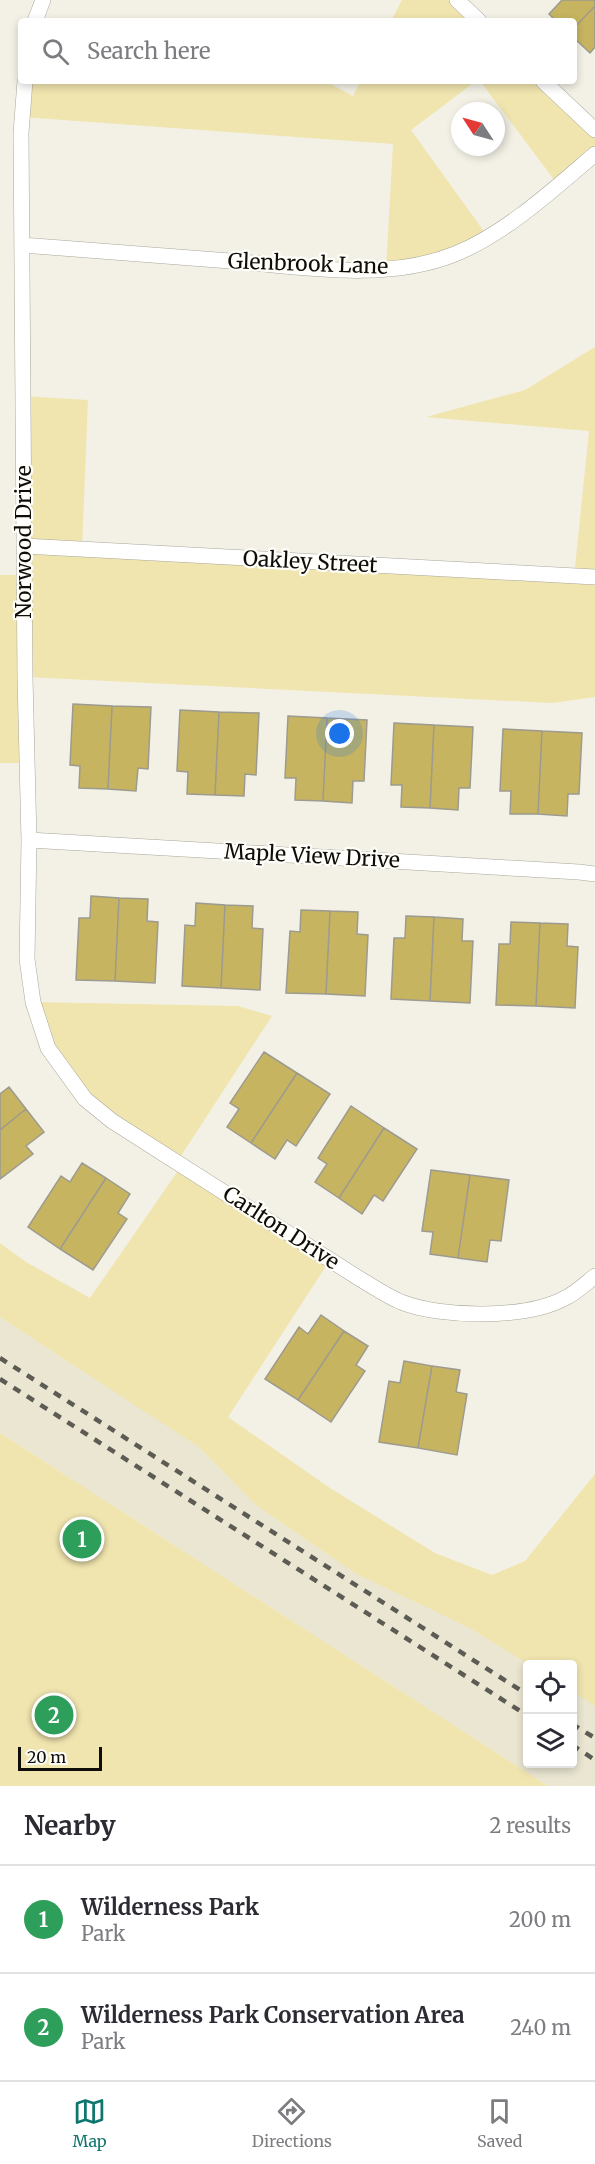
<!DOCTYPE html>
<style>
body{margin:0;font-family:Merriweather,serif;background:#f2f2f3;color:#2b2b33}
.controls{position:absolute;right:18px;bottom:18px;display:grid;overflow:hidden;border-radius:6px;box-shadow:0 3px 9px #0003}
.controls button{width:54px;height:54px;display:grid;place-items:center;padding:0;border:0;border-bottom:2px solid #e1e1e2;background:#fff;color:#2b2b33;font:30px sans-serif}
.compass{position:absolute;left:451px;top:102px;width:54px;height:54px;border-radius:50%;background:#fff;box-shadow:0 3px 9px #0003;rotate:306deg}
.scale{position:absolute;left:18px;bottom:15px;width:84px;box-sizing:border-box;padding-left:6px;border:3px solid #0e0d09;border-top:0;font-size:16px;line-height:21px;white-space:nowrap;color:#0e0d09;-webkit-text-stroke:4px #fffef9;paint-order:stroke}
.you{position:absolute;left:340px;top:734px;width:21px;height:21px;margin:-15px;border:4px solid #fff;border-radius:50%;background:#1a73e8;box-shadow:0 0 0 9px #1a73e833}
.badge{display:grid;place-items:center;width:39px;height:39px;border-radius:50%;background:#0f766e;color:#fff;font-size:20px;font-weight:700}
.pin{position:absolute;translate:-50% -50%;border:3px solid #fff;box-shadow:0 2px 6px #0006}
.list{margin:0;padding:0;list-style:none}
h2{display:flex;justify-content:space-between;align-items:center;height:78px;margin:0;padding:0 24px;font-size:26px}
h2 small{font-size:20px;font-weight:400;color:#7c7c81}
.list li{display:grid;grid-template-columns:39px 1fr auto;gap:18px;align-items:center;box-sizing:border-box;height:108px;padding:0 24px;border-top:2px solid #e1e1e2}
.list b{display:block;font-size:22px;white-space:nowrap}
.list p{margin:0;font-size:20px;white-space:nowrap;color:#7c7c81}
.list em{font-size:20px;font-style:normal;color:#7c7c81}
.icon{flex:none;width:33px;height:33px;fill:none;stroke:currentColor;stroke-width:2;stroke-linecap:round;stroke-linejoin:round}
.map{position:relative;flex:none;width:595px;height:1786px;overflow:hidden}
.search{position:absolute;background:#fff;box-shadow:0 3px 9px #0003;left:18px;right:18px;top:18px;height:66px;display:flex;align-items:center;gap:15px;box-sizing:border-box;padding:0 21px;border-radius:6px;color:#7c7c81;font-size:22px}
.sheet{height:294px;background:#fff}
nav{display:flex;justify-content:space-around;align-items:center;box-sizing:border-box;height:84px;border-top:2px solid #e1e1e2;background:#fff;font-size:16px;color:#7c7c81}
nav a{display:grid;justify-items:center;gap:3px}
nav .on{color:#0f766e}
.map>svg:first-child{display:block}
</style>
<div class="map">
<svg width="595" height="1786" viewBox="0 0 595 1786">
<rect width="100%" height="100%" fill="#f3f1e5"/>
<path fill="#eae6d2" d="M 0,1304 L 561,1664 L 528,1664 L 528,1764 L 572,1764 L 573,1672 L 595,1686 L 595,1786 L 548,1786 L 0,1433 Z"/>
<path fill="#f0e5af" d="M 402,0 L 457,0 L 479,21 L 391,21 Z
M 25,81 L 325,81 L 353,96 L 361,81 L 476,81 L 411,130 L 488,237 L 386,269 L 393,144 L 22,117 Z
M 480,81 L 543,81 L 595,130 L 595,154 L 558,185 Z
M 595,347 L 595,697 L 552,703 L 26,677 L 27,763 L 0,763 L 0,575 L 24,575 L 23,396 L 88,400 L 82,548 L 574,577 L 589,431 L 426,417 L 525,390 Z
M 33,1002 L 238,1006 L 272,1016 L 177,1162 L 112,1121 L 67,1076 Z
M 182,1165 L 330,1260 L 228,1417 L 330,1488 L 435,1553 L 492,1575 L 525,1561 L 595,1474 L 595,1706 L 573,1692 L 572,1664 L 528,1664 L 470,1628 L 355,1573 L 256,1505 L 199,1447 L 0,1317 L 0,1243 L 26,1262 L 90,1298 Z
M 0,1433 L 548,1786 L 0,1786 Z"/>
<path fill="#c7b460" stroke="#9d9a8f" stroke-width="1.5" d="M 562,0 L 595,0 L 595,6 L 574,28 L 574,21 L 556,21 L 549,14 Z
M 595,6 L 595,47 L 590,53 L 574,38 L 574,28 Z
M 73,704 L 112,706 L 108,789 L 79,788 L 80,766 L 70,765 Z
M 112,706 L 151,707 L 148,769 L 138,768 L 136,791 L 108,789 Z
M 180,710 L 219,712 L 215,795 L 187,794 L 188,772 L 177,771 Z
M 219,712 L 259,713 L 256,775 L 245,774 L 244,796 L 215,795 Z
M 288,716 L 327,718 L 323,801 L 295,800 L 296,778 L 285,778 Z
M 327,718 L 367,720 L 364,781 L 353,781 L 352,803 L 323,801 Z
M 394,723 L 434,725 L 430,808 L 401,807 L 402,785 L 391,785 Z
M 434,725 L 473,727 L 470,788 L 459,788 L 458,810 L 430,808 Z
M 503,729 L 542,731 L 538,814 L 510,814 L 511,791 L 500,791 Z
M 542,731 L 582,733 L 579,794 L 568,794 L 567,816 L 538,814 Z
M 91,896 L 119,898 L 115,981 L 76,980 L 79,918 L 90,918 Z
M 119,898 L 148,899 L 147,921 L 158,922 L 155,983 L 115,981 Z
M 196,903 L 225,905 L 221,988 L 182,986 L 185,925 L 195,926 Z
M 225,905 L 253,906 L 252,928 L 263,929 L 260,990 L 221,988 Z
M 301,910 L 330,911 L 326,994 L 286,993 L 290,931 L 300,932 Z
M 330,911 L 358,912 L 357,934 L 368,935 L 365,996 L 326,994 Z
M 406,916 L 434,917 L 430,1001 L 391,999 L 394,938 L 405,938 Z
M 434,917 L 463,919 L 462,941 L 473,941 L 470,1003 L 430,1001 Z
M 511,922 L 540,923 L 536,1006 L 496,1005 L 499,944 L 510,944 Z
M 540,923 L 568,924 L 567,946 L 578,947 L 575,1008 L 536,1006 Z
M 264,1052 L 297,1073 L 251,1143 L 227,1127 L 239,1109 L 230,1103 Z
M 297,1073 L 330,1094 L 296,1146 L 287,1140 L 275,1159 L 251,1143 Z
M 9,1087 L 26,1109 L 0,1130 L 0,1094 Z
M 351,1106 L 384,1128 L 339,1198 L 315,1182 L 327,1164 L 318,1158 Z
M 26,1109 L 44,1132 L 26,1146 L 33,1154 L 0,1179 L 0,1130 Z
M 384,1128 L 417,1149 L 383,1201 L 374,1195 L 362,1214 L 339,1198 Z
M 82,1163 L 106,1178 L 60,1249 L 28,1227 L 61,1176 L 70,1182 Z
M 431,1170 L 470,1175 L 458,1258 L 430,1254 L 433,1232 L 422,1231 Z
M 470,1175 L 509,1180 L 501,1241 L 490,1240 L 487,1262 L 458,1258 Z
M 106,1178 L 130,1194 L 118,1213 L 127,1219 L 93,1270 L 60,1249 Z
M 321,1315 L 344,1331 L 298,1400 L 265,1379 L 299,1327 L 308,1334 Z
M 344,1331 L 368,1346 L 356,1365 L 365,1371 L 331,1422 L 298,1400 Z
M 404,1361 L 432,1366 L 418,1448 L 379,1442 L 389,1381 L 400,1383 Z
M 432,1366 L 460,1370 L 456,1392 L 467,1394 L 457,1455 L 418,1448 Z"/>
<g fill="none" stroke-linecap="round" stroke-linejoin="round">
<defs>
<path id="lane" d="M 457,0 L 479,21
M 35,21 L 43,0
M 25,81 L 21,133 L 25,677 L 29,840 L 27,959 L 33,1002 L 48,1048 L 85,1099 L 112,1121 L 360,1279 C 374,1287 387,1296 401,1302 C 441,1318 527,1319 565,1298 C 576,1293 586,1283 595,1276
M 543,81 L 595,130
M 22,245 C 91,250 161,256 230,261 C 303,267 385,282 455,254 C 505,234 554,189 595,154
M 24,546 L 595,577
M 29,840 L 579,872 L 595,874"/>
</defs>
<use href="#lane" stroke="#a9a79b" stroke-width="16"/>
<use href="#lane" stroke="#fff" stroke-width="15"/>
<path stroke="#5c5b54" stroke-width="4.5" stroke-dasharray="8 8" stroke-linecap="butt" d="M 0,1358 L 528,1695
M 0,1379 L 528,1716
M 572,1724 L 595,1738
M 572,1745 L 595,1760"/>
</g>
<g text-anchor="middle" stroke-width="4.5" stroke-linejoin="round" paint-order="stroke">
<g font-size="21" fill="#0e0d09" stroke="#fffef9">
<text transform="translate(308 264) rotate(2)" y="7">Glenbrook Lane</text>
<text transform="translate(24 542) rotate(-90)" y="7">Norwood Drive</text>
<text transform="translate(310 562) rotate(3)" y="7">Oakley Street</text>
<text transform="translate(312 856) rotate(3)" y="7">Maple View Drive</text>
<text transform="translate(281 1228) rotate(33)" y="7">Carlton Drive</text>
</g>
</g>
</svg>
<div class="controls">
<button><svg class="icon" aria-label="locate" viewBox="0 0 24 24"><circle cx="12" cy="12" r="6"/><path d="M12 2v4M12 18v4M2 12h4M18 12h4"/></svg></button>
<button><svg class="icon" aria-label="layers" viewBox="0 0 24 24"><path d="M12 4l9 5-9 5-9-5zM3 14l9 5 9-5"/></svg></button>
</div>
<svg class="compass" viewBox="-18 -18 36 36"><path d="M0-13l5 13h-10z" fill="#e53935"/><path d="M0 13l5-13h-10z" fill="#7c7c81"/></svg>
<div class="scale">20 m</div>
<div class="you"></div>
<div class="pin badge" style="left:82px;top:1539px;background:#2e9e5b">1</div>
<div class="pin badge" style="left:54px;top:1715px;background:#2e9e5b">2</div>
<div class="search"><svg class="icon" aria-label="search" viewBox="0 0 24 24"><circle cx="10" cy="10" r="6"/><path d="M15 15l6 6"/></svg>Search here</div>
</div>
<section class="sheet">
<h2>Nearby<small>2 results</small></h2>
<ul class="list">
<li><span class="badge" style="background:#2e9e5b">1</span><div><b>Wilderness Park</b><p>Park</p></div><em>200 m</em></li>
<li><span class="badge" style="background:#2e9e5b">2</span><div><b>Wilderness Park Conservation Area</b><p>Park</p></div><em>240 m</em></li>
</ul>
</section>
<nav>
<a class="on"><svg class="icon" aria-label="map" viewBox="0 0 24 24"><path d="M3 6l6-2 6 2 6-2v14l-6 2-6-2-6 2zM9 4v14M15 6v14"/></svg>Map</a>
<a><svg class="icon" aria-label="directions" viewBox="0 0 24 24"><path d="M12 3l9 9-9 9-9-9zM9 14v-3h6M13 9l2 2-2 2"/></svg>Directions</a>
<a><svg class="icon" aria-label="saved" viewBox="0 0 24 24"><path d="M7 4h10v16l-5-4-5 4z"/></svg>Saved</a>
</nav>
